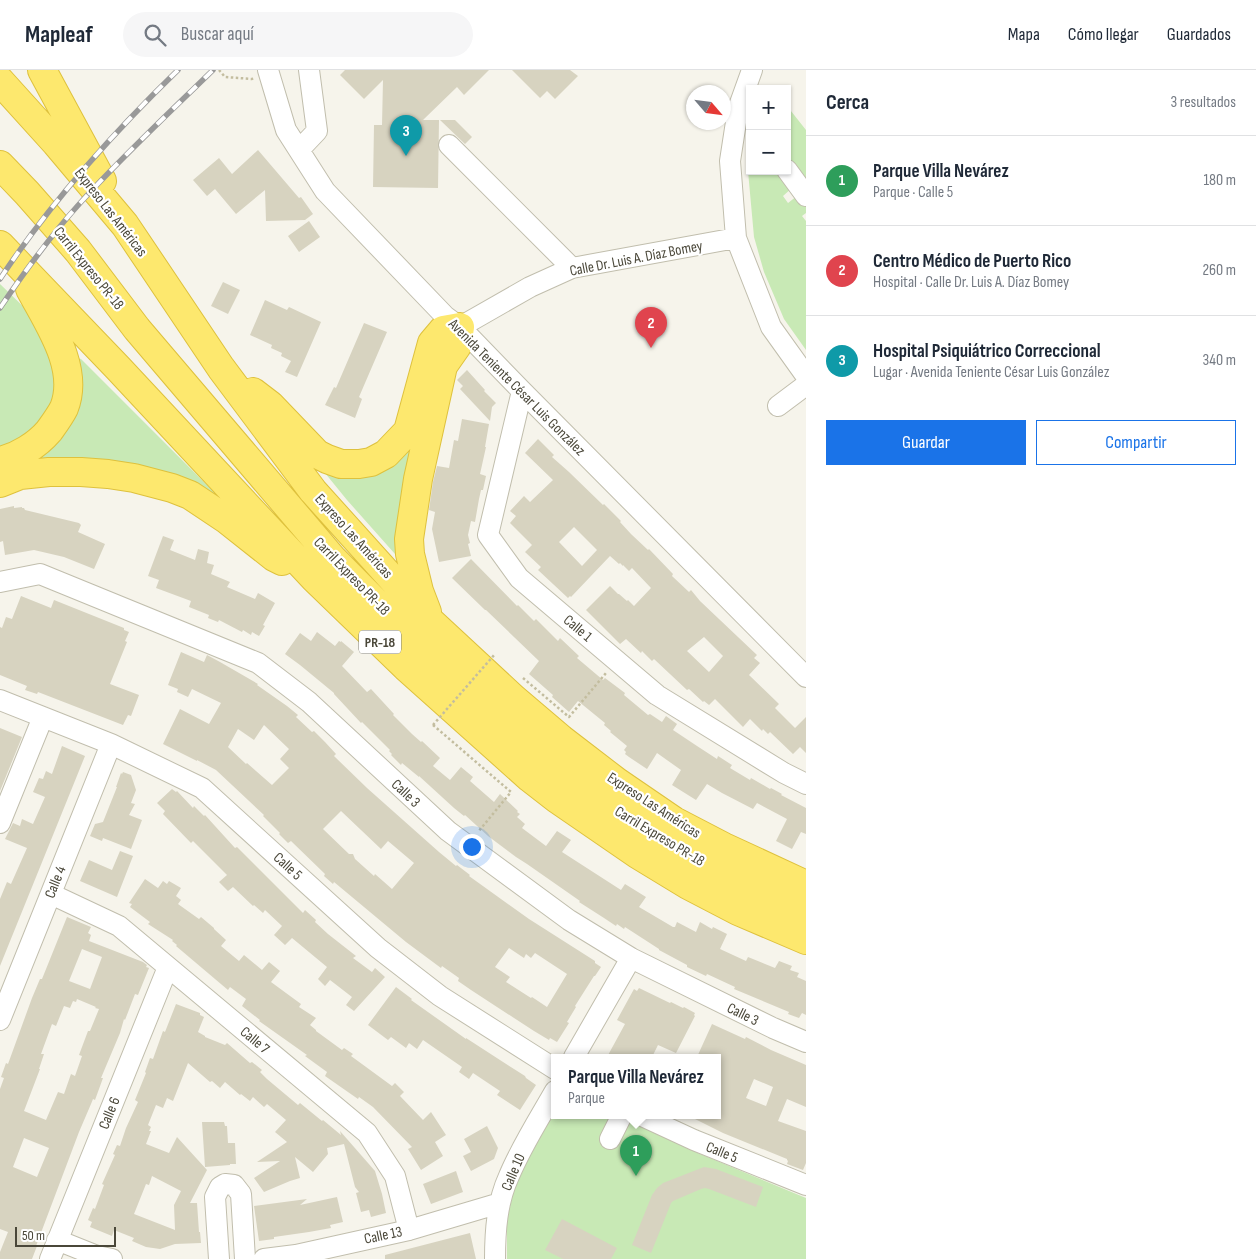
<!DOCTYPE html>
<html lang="es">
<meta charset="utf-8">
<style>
body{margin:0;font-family:"Sofia Sans Condensed",sans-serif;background:#f6f6f7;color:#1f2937}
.controls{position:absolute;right:15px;top:15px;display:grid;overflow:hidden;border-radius:0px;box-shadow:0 1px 4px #0004}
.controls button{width:45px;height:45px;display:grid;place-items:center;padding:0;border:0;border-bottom:1px solid #e0e1e3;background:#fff;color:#1f2937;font:25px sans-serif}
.compass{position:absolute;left:686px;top:15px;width:45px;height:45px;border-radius:50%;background:#fff;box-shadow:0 1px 4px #0004;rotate:118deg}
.scale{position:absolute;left:15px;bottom:12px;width:101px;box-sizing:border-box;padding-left:5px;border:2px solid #4a4739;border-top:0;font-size:14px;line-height:18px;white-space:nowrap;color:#4a4739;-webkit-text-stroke:4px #fff;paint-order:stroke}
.you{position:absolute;left:471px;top:776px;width:18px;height:18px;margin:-12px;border:4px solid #fff;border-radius:50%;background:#1a73e8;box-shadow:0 0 0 8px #1a73e833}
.badge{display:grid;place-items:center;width:32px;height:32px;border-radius:50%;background:#1a73e8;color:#fff;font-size:16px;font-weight:700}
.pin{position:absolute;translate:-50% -41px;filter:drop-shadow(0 1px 2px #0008)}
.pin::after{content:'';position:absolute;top:26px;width:18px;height:15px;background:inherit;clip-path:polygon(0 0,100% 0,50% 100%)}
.popup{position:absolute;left:551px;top:984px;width:170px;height:65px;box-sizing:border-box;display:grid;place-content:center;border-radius:0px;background:#fff;filter:drop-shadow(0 1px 4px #0005);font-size:16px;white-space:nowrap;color:#747a83}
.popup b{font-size:19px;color:#1f2937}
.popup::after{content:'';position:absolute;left:50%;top:100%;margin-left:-10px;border:10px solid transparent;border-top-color:#fff}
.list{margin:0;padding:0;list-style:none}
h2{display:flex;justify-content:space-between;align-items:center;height:65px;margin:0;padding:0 20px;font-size:21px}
h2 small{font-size:16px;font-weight:400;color:#747a83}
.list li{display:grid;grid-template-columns:32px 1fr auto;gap:15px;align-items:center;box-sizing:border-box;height:90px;padding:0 20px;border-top:1px solid #e0e1e3}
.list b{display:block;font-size:19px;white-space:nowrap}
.list p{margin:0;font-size:16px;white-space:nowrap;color:#747a83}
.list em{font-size:16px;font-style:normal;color:#747a83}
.actions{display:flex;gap:10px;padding:15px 20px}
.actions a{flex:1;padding:11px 0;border:1px solid #1a73e8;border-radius:0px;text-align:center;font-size:18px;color:#1a73e8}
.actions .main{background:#1a73e8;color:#fff}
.icon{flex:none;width:28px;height:28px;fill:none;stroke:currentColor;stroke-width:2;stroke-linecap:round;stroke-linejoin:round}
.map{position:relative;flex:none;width:806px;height:1189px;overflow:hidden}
header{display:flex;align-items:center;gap:30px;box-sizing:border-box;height:70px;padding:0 25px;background:#fff;border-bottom:1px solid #e0e1e3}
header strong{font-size:24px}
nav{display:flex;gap:28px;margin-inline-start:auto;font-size:18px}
.search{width:350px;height:45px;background:#f6f6f7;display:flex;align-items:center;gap:12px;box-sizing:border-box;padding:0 18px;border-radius:28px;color:#747a83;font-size:19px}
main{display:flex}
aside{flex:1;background:#fff}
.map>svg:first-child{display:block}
</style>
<header>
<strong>Mapleaf</strong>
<div class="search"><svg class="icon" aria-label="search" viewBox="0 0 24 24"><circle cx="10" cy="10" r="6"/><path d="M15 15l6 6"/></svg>Buscar aquí</div>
<nav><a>Mapa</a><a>Cómo llegar</a><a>Guardados</a></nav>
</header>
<main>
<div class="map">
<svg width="806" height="1189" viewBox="0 0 806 1189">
<rect width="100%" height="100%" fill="#f6f4eb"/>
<path fill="#c8e9b5" d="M 787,36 L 806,60 L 806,117 L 787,92 Z
M 750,65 L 750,101 L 784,101 L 792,118 L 783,126 L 788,133 L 797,126 L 806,132 L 806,143 L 802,146 L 806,151 L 806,280 L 784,249 L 764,202 L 754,167 L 748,101 L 748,76 Z
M 0,214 L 32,245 L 57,284 L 56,331 L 37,362 L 0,382 Z
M 77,288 L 81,289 L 214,422 L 211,429 L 0,399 L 36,385 Z
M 419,358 L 399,486 L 395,484 L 347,430 L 316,392 L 328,397 Z
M 555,1039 L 555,1045 L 622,1045 L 698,1083 L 806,1128 L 806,1189 L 507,1189 L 507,1135 L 529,1084 Z"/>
<path fill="#d7d3c0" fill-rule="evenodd" d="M 345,0 L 489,0 L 464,25 L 457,17 L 423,50 L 439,50 L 438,118 L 373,117 L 374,55 L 382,55 L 383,10 L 364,29 L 340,5 Z
M 512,0 L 570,0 L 578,6 L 555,29 L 547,21 L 540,28 Z
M 440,50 L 455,50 L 472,67 L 465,74 Z
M 258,80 L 299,128 L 301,127 L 313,144 L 305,150 L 266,151 L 265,120 L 236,144 L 215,119 L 207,126 L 193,110 L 219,88 L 232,104 Z
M 309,151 L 320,167 L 299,182 L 288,166 Z
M 223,212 L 240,220 L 228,244 L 211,236 Z
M 265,230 L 287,240 L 289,237 L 321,252 L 297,307 L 285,302 L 291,291 L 281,286 L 282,283 L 271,278 L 272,275 L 250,265 Z
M 364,253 L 387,262 L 359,327 L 362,329 L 355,348 L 325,335 L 334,317 L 336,318 Z
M 467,300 L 485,320 L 484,321 L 496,333 L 492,337 L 490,351 L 460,319 L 463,316 L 457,310 Z
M 462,349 L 489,354 L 485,377 L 486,377 L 480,404 L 486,406 L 483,420 L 481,420 L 479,429 L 475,452 L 471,451 L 468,465 L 470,473 L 468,474 L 471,486 L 439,492 L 432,459 L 435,442 L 429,440 L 433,412 L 437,396 L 449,398 L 454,370 L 458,371 Z
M 538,369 L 554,385 L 552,387 L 569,402 L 603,435 L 604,434 L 621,451 L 620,452 L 631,464 L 648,480 L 649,479 L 673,504 L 672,506 L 689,522 L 691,520 L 700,531 L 757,585 L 754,588 L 760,593 L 749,605 L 779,634 L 775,638 L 795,658 L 806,647 L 806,683 L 800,677 L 793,684 L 770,662 L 768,664 L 763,659 L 762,661 L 750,649 L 743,657 L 715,629 L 709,635 L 704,631 L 703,632 L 689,619 L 687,620 L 654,589 L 652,591 L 642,581 L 641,583 L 626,569 L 620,574 L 586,540 L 610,516 L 618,524 L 619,524 L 627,531 L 628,530 L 634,536 L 651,518 L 632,498 L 629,501 L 623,495 L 623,496 L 620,493 L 619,494 L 610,486 L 571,527 L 570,526 L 568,528 L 538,500 L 541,497 L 525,482 L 532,475 L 510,453 L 516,446 L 510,441 L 524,426 L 530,432 L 553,410 L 525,383 ZM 574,457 L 597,480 L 582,496 L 559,472 ZM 704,567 L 723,586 L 709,602 L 687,581 Z
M 14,436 L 14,438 L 22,437 L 22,438 L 24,438 L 25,440 L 79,453 L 81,455 L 78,462 L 105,474 L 94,499 L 64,487 L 34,480 L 5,485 L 3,471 L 0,472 L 0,439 Z
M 163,466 L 174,470 L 170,480 L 195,490 L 198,479 L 209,482 L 207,493 L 214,495 L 211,504 L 230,512 L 227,517 L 255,529 L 258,523 L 275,533 L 263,555 L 265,556 L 259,566 L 252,562 L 251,565 L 243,560 L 242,562 L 219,550 L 218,552 L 208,548 L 209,545 L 189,537 L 191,531 L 156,518 L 159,510 L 148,506 Z
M 471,489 L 517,536 L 518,535 L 534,551 L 536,549 L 558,571 L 560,568 L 579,586 L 577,588 L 603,610 L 605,608 L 625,623 L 624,625 L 648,645 L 650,644 L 662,652 L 666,646 L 677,654 L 673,660 L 697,676 L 717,689 L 718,686 L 732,695 L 730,698 L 750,710 L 751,708 L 770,719 L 771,718 L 782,724 L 781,725 L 806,738 L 806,764 L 801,762 L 792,779 L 776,771 L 787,749 L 757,733 L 753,739 L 722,723 L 707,714 L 696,730 L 672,715 L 681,700 L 657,683 L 647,699 L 629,687 L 625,684 L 626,682 L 624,680 L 627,676 L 610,662 L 611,661 L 604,655 L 605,653 L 578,631 L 569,642 L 552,627 L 553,625 L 529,604 L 539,591 L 486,540 L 485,540 L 452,508 Z
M 21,526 L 51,538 L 54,530 L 124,558 L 124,560 L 129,562 L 125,571 L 127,572 L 110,614 L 139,625 L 131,646 L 128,645 L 123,655 L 38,622 L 37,624 L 25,620 L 27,616 L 0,605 L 0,557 L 2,558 L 6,547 L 12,549 Z
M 317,562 L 335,576 L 339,571 L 341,572 L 341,571 L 354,582 L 342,596 L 367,622 L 371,619 L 394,644 L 393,645 L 412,664 L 421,672 L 422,671 L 440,688 L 433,696 L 450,710 L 461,697 L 473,707 L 470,711 L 494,732 L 500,724 L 518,741 L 517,742 L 520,744 L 517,747 L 525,754 L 522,758 L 546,776 L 557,761 L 571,770 L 562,782 L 621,820 L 625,814 L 646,827 L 639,837 L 673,857 L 675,857 L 677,852 L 696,862 L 700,852 L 712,859 L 713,857 L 727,864 L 720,879 L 746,891 L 748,887 L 775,898 L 779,891 L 792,896 L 790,900 L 799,903 L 797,907 L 806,911 L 806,945 L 802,943 L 799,948 L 788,944 L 789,942 L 734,919 L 735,917 L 707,904 L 706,906 L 687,897 L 687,895 L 659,880 L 659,879 L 625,857 L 624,859 L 617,854 L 616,856 L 604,848 L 579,832 L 580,831 L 527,794 L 516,787 L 488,766 L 465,745 L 464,746 L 454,738 L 419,706 L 419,707 L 402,693 L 401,695 L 391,685 L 392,684 L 389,681 L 390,680 L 362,652 L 361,653 L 334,624 L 334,623 L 300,595 L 285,584 L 300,563 L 311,571 Z
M 181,582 L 204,592 L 207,585 L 220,592 L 258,614 L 257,615 L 287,636 L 298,645 L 296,647 L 312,662 L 314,661 L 325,672 L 336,684 L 334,686 L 367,718 L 439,782 L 456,796 L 457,795 L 470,805 L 469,806 L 529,849 L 595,891 L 595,893 L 601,897 L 595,906 L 594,906 L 575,936 L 576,937 L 567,952 L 569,953 L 557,972 L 550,968 L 549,970 L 534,961 L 471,920 L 458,911 L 459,908 L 442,896 L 441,898 L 406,872 L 334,812 L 333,814 L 324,806 L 325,804 L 291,771 L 288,773 L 279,764 L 280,763 L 263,746 L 264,745 L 216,700 L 197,690 L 197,691 L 163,674 L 180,639 L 209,654 L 221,633 L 192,619 L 188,627 L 177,622 L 178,619 L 168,615 ZM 264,655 L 289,679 L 280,689 L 289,698 L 272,715 L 247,693 L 246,694 L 228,677 L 238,659 L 254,670 ZM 341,741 L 381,779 L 388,771 L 414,793 L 392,819 L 375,804 L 374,806 L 355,789 L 353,784 L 349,784 L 323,759 ZM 509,878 L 524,888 L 526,884 L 531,888 L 535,883 L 567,904 L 547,937 L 532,927 L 531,928 L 506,912 L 510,907 L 495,897 Z
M 0,658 L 22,667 L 0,721 Z
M 62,676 L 85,686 L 0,896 L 0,829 L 7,812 L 11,814 L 27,778 L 5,769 L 13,753 L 20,756 L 22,749 L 33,754 L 45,727 L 33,722 L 39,708 L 43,709 L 46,701 L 52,704 Z
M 123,702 L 131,705 L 136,720 L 131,733 L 135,734 L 129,745 L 142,750 L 131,779 L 103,768 L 102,771 L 90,766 L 95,754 L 103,752 L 117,717 L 116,717 L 121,703 L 122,704 Z
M 172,719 L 176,722 L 177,721 L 193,738 L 194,736 L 204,746 L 205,745 L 235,778 L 237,777 L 303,843 L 305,840 L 316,850 L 315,852 L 328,864 L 356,886 L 353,888 L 372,902 L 375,898 L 385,907 L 354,941 L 346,935 L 352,927 L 330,910 L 325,916 L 318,909 L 327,897 L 292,868 L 285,875 L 274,865 L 282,856 L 265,840 L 263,843 L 254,835 L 253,836 L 233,817 L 228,821 L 219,812 L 227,805 L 193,771 L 191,773 L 163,744 L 165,741 L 157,733 Z
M 120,781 L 133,786 L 117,827 L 80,811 L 89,790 L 112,800 Z
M 145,809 L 158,818 L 163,811 L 167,814 L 169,811 L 181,818 L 176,826 L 181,830 L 178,834 L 199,849 L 201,847 L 214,858 L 214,859 L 226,870 L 221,876 L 239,891 L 244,885 L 262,900 L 269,892 L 280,901 L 271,912 L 301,934 L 299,937 L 316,948 L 310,955 L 316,960 L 316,961 L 342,980 L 344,978 L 353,984 L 351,986 L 392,1016 L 395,1013 L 404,1022 L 400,1026 L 423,1050 L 431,1042 L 446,1065 L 435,1072 L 443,1086 L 421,1100 L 408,1079 L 412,1077 L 373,1037 L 359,1027 L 358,1029 L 325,1006 L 327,1002 L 305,986 L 307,985 L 259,951 L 260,950 L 242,936 L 246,929 L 230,917 L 228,920 L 176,876 L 177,875 L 172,871 L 173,870 L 148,854 L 150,852 L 130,837 L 132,834 L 129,833 Z
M 67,847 L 91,857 L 88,863 L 91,865 L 89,871 L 143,892 L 147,895 L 146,897 L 149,898 L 138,925 L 135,924 L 125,950 L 124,949 L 120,963 L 101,1008 L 103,1008 L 95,1030 L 93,1029 L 91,1034 L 79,1062 L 36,1176 L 37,1176 L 32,1189 L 0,1189 L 0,1182 L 8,1162 L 0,1159 L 0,1019 L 4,1008 L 1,1007 L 6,993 L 8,994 L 32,928 L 40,909 L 42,909 ZM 82,879 L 102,887 L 90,919 L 69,911 ZM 77,929 L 96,937 L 95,938 L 99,939 L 90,961 L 88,961 L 79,985 L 82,986 L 75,1006 L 71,1004 L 64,1024 L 58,1022 L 46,1050 L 24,1041 L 40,999 L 39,999 L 44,984 L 41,984 L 52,954 L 56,956 L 64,936 L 70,938 L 73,931 L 76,932 ZM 24,1068 L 49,1078 L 37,1107 L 13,1097 Z
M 396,917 L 412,929 L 411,930 L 466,969 L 466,968 L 514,999 L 525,1006 L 526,1008 L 536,1015 L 520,1040 L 497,1025 L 500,1021 L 473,1003 L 469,1009 L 459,1002 L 462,997 L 423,970 L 417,979 L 409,973 L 406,978 L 391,967 L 388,970 L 368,955 Z
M 639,918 L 670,933 L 671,932 L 683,938 L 684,937 L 695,943 L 694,945 L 695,946 L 676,983 L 658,975 L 652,987 L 607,987 L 625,954 L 617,950 L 634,919 L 637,921 Z
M 176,934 L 200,943 L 200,945 L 204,947 L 198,962 L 205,966 L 205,967 L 225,975 L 227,973 L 250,993 L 252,992 L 262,1000 L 260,1002 L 267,1009 L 298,1035 L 300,1033 L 322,1051 L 323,1050 L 341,1065 L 340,1061 L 375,1101 L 382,1124 L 386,1143 L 371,1147 L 369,1140 L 361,1142 L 356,1123 L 359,1122 L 355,1117 L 344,1074 L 327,1078 L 328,1084 L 313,1102 L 295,1087 L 300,1108 L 290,1111 L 264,1122 L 254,1108 L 280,1091 L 257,1092 L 287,1072 L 275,1062 L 286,1050 L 267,1034 L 264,1037 L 253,1027 L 250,1031 L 241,1024 L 240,1025 L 225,1012 L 220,1018 L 212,1011 L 210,1012 L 188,993 L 173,1031 L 167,1028 L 163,1038 L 156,1035 L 148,1055 L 151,1057 L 149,1061 L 151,1061 L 146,1074 L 169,1083 L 177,1067 L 207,1100 L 190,1133 L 197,1133 L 199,1162 L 200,1162 L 201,1173 L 175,1174 L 160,1179 L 146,1177 L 132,1171 L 134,1168 L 114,1160 L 112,1166 L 90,1157 L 92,1152 L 88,1150 L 93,1138 L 95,1139 L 104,1115 L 102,1114 L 115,1085 L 113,1084 L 117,1075 L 120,1076 L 126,1058 L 138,1032 L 135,1030 L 146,1003 L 145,1002 L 150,988 L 153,989 L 163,961 L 165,962 ZM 152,1106 L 181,1121 L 174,1135 L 175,1160 L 134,1144 L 146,1114 L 149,1115 Z
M 712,954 L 745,969 L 746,967 L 771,980 L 806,995 L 806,1037 L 787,1029 L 778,1051 L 806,1061 L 806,1093 L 803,1100 L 787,1094 L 788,1091 L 787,1090 L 787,1089 L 723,1063 L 687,1045 L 717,1045 L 717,987 L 697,987 ZM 754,1009 L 773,1017 L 766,1036 L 746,1028 Z
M 202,1052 L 224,1052 L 225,1056 L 227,1056 L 228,1073 L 235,1073 L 236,1094 L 230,1094 L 230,1095 L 205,1097 Z
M 487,1056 L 498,1078 L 494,1089 L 471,1101 L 463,1086 L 471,1082 L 464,1069 Z
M 704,1097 L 716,1099 L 763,1117 L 756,1137 L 709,1119 L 705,1118 L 701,1119 L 673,1131 L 671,1133 L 651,1183 L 632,1175 L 652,1125 L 657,1118 L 663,1113 Z
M 456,1101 L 463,1122 L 431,1134 L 423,1114 Z
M 337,1127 L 343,1152 L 330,1155 L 331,1158 L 309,1162 L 274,1167 L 274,1169 L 259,1171 L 254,1136 L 307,1129 L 300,1135 Z
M 562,1149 L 617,1178 L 611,1189 L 563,1189 L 545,1180 Z
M 470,1163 L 476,1189 L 385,1189 L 385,1185 Z"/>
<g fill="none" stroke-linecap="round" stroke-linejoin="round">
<defs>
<path id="minor" d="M 268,0 L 286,60 L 325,121 L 445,246 L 460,257 L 522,321 L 806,607
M 752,0 L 738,39 L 730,91 L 736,168 L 771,257 L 806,306
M 449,75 L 572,198
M 299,80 L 317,61 L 309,0
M 787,100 L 806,126
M 460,257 L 530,217 L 572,198 L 736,168
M 522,321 L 488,465 L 519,508 L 657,625 L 784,703 L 806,714
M 778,336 L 806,315
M 0,512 L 40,504 L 258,593 L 309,632 L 448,761 L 569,850 L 631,888 L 773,958 L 806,972
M 0,630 L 111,674 L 202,718 L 378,878 L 440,926 L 555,999
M 0,753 L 43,647
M 51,824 L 119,856 L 367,1063 L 395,1106 L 409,1160
M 0,950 L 111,674
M 574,987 L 631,888
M 640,1045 L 694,1070 L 806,1115
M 610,1069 L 622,1045
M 57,1170 L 97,1186 L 112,1189
M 50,1189 L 168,897
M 219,1189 L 215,1127 L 220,1117 L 225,1114 L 234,1115 L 241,1124 L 245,1189
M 264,1189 L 296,1185 L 409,1160 L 500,1133
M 495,1189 C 495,1161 497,1132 509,1106 C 521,1077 539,1049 555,1021"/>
<path id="highway" d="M 42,0 L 102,111
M 0,11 L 56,73 L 125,155 L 221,298 L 313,421 L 431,552 L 514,629 L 561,669 L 617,712 L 674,751 L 724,777 L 806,815
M 0,95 L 27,123 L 78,181 L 137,259 L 332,488 L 417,574 L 479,634 L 532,679 L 603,731 L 704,794 L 775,829 L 806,843
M 0,175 L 118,298 L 315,509 L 406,597 L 530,708 L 557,729 L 637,784 L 688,815 L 738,841 L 806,870
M 253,322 L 270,335 L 317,384 L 327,389 L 341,394 L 359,394 L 371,392 L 386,384 L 408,361 L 432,273 L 443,260 L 460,257 L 457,276 L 443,296 L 418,409 L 409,469 L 410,484 L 419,521 L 427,542
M 0,391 C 18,387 37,375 49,361 C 54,354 60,346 64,338 C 80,298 48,253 30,219
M 0,413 L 20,405 L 49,402 L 81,402 L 108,404 L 134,408 L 172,418 L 190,425 L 226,449 L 274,487 L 282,491"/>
</defs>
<use href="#minor" stroke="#c1bead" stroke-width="22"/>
<use href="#highway" stroke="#dec13d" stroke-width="30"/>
<path stroke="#c3bd9f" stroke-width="2.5" stroke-dasharray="2.5 2.5" stroke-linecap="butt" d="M 219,0 L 225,7 L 252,9 L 254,8
M 523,608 L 569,647 L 606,603
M 433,655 L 511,722 L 478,762"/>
<use href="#minor" stroke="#fff" stroke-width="20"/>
<use href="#highway" stroke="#fde86e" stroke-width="28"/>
<defs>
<path id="rail" d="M 0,209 C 50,133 113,63 178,0
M 0,238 C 25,201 51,165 81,132 C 122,87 169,43 213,0"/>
</defs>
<use href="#rail" stroke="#999" stroke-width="5.5"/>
<use href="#rail" stroke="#fff" stroke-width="4" stroke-dasharray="11" stroke-linecap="butt"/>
<path stroke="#c3bd9f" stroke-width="2.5" stroke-dasharray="2.5 2.5" stroke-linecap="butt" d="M 433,655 L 495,584"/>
</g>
<g text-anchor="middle" stroke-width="4.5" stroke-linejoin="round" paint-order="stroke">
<rect fill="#fff" stroke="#807e74" stroke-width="1" x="359" y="560.5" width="42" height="23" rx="4"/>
<g font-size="14" font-weight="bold" fill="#4a4739">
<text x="380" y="577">PR-18</text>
</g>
<g font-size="15" fill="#4a4739" stroke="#fff">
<text transform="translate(111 142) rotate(52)" y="5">Expreso Las Américas</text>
<text transform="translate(636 188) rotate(-11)" y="5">Calle Dr. Luis A. Díaz Bomey</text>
<text transform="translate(89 198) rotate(51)" y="5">Carril Expreso PR-18</text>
<text transform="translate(517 317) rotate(45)" y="5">Avenida Teniente César Luis González</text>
<text transform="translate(354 466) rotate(48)" y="5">Expreso Las Américas</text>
<text transform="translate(352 506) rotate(46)" y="5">Carril Expreso PR-18</text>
<text transform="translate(578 558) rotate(40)" y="5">Calle 1</text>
<text transform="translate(406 723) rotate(43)" y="5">Calle 3</text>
<text transform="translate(654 735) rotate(33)" y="5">Expreso Las Américas</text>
<text transform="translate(660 766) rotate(31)" y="5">Carril Expreso PR-18</text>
<text transform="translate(288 796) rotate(42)" y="5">Calle 5</text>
<text transform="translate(55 812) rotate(-68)" y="5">Calle 4</text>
<text transform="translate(743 944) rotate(26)" y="5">Calle 3</text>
<text transform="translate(255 970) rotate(40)" y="5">Calle 7</text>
<text transform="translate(109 1043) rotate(-68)" y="5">Calle 6</text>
<text transform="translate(722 1082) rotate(22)" y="5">Calle 5</text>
<text transform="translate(513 1102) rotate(-67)" y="5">Calle 10</text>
<text transform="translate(383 1165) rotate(-12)" y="5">Calle 13</text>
</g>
</g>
</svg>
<div class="controls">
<button>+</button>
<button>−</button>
</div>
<svg class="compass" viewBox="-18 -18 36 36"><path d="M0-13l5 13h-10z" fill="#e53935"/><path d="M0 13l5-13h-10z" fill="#747a83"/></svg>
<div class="scale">50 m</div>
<div class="you"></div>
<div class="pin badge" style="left:636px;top:1106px;background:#2e9e5b">1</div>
<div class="popup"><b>Parque Villa Nevárez</b>Parque</div>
<div class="pin badge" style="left:651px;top:278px;background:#e0444e">2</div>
<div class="pin badge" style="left:406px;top:86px;background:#0f9aa8">3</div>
</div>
<aside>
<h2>Cerca<small>3 resultados</small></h2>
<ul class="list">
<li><span class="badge" style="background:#2e9e5b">1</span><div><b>Parque Villa Nevárez</b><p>Parque · Calle 5</p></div><em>180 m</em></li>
<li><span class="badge" style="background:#e0444e">2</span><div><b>Centro Médico de Puerto Rico</b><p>Hospital · Calle Dr. Luis A. Díaz Bomey</p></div><em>260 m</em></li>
<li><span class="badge" style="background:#0f9aa8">3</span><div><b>Hospital Psiquiátrico Correccional</b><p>Lugar · Avenida Teniente César Luis González</p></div><em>340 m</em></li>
</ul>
<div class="actions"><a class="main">Guardar</a><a>Compartir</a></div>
</aside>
</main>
